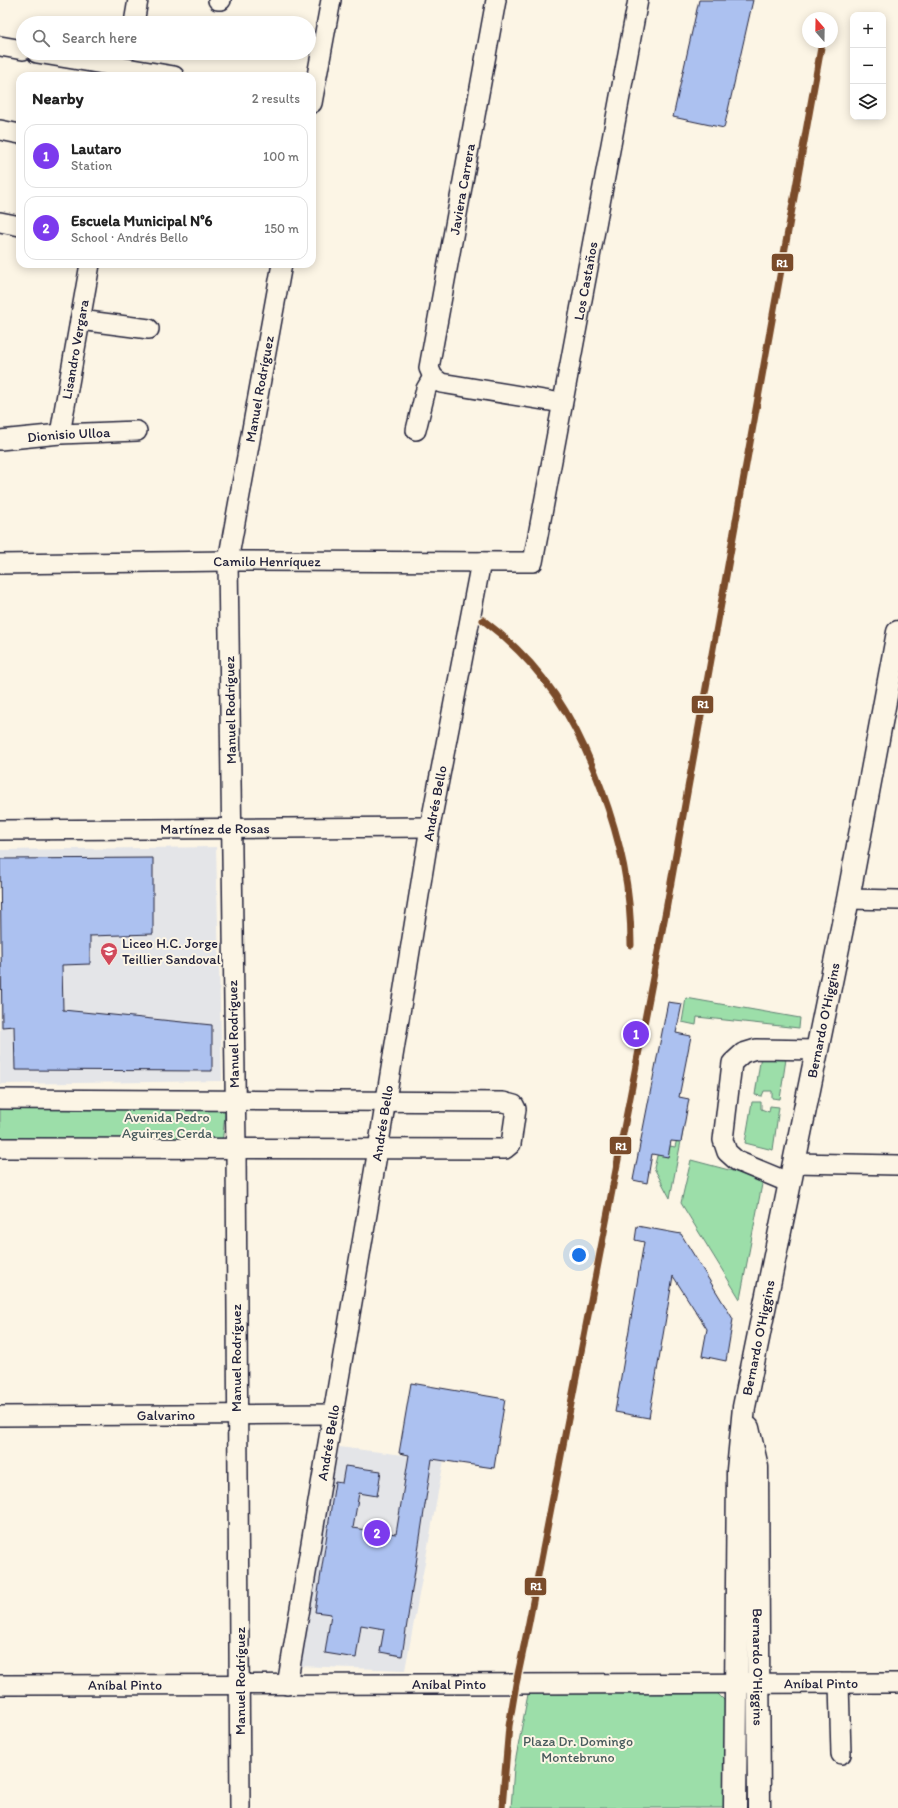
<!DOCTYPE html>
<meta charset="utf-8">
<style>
body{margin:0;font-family:Itim,sans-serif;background:#f6f6f6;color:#222}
.controls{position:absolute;right:12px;top:12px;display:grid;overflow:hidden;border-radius:8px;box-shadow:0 2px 10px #0003}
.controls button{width:36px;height:36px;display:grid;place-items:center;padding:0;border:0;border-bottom:1px solid #e0e0e0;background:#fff;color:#222;font:20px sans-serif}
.compass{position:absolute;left:802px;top:12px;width:36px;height:36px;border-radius:50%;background:#fff;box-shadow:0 2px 10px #0003;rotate:340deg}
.you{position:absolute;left:579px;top:1255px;width:14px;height:14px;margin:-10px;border:3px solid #fff;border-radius:50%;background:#1a73e8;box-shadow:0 0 0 6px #1a73e833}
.badge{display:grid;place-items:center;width:26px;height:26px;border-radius:50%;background:#7c3aed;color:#fff;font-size:13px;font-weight:700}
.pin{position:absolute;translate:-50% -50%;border:2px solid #fff;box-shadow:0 1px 4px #0006}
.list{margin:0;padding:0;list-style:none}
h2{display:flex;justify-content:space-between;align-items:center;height:52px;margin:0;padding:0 16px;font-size:17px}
h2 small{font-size:13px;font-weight:400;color:#767676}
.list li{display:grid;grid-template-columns:26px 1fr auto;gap:12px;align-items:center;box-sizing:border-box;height:64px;margin:0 8px 8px;padding:0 8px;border:1px solid #e0e0e0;border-radius:12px}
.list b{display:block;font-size:15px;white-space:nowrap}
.list p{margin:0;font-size:13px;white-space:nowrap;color:#767676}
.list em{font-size:13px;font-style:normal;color:#767676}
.icon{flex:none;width:22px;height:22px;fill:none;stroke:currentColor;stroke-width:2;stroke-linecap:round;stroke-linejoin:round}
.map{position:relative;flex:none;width:898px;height:1808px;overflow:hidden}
.search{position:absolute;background:#fff;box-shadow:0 2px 10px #0003;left:16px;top:16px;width:300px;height:44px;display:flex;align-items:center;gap:10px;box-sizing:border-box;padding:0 14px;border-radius:22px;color:#767676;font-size:15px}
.panel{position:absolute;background:#fff;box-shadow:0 2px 10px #0003;left:16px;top:72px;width:300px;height:196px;border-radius:12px}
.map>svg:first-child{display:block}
</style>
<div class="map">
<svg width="898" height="1808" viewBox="0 0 898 1808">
<rect width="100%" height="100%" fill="#fcf5e5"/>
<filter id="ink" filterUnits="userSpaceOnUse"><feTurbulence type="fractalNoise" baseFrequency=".025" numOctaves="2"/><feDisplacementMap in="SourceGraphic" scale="8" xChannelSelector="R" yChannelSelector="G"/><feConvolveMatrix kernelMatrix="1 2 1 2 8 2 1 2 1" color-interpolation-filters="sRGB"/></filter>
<g filter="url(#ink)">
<path fill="#e4e5e8" d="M 216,847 L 222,1081 L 0,1084 L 0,850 Z
M 339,1447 L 444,1460 L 405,1670 L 298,1666 Z"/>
<path fill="#9cdea9" stroke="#5f8072" d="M 686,998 L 800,1018 L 799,1028 L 697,1017 L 696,1025 L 682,1022 Z
M 761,1055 L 786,1059 L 780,1099 L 772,1098 L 772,1091 L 764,1091 L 762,1096 L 755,1095 Z
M 752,1102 L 761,1102 L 761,1109 L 769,1112 L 770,1106 L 779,1107 L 773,1150 L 745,1143 Z
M 226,1104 L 222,1145 L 0,1145 L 0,1108 Z
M 679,1130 L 683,1131 L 670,1198 L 654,1168 L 660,1144 L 675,1147 Z
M 691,1160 L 763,1179 L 740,1299 L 681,1203 Z
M 529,1689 L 717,1693 L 724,1700 L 729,1713 L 729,1808 L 511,1808 L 514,1768 Z"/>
<path fill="#acc1f0" stroke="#22223b" d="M 699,0 L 753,0 L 724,128 L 673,117 Z
M 153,858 L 153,934 L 90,936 L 90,964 L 62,965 L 63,1010 L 212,1025 L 212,1071 L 15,1070 L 14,1026 L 2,1027 L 0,859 Z
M 668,1002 L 682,1004 L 676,1033 L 691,1036 L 679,1097 L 689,1099 L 681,1142 L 671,1141 L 668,1157 L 652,1154 L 647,1183 L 633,1180 Z
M 637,1226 L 681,1234 L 733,1319 L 726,1361 L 702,1356 L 707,1329 L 673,1276 L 649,1418 L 615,1412 L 644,1242 L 635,1240 Z
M 411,1383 L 505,1399 L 494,1468 L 432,1459 L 402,1656 L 380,1652 L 384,1629 L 361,1625 L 356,1658 L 325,1653 L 331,1614 L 315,1612 L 335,1482 L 342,1483 L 345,1466 L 381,1471 L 377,1496 L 359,1493 L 353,1528 L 396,1534 L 409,1455 L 399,1453 Z"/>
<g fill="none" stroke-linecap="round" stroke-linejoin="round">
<defs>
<g id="minor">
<path d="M 218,0 L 221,0"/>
<path d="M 496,0 L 429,368 L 433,377 L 441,383 L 562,403"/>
<path d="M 134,23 L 138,0"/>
<path d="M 0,46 L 23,50"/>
<path d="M 37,53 L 174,76"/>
<path d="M 312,103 L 331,0"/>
<path d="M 0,130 L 20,134"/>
<path d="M 0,222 L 20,226"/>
<path d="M 80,320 L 149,329"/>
<path d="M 416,430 L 426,389 L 433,377"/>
<path id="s1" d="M 60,434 L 90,264"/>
<path id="s2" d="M 0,440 L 60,434 L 137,431"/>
<path id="s3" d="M 0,564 L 228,561 L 533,562 L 638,0"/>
<path id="s4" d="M 0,830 L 430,827"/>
<path d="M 848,899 L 898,900"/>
<path d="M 0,1099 L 503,1102 L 514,1105 L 516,1109 L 511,1144 L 505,1149 L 0,1148"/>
<path d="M 794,1163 L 898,1165"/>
<path d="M 790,1183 L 737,1161 L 727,1152 L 723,1140 L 732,1063 L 743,1053 L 756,1049 L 817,1050"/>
<path id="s5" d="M 0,1416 L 333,1414"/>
<path d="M 839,1683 L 841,1754"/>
<path id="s6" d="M 0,1685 L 898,1683"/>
<path id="s7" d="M 287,1685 L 378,1149 L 430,827 L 481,562"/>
<path id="s8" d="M 240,1808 L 236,1149 L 228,561 L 282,264"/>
</g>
<g id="major">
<path id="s9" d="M 748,1428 L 757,1467 L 759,1808"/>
<path id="s10" d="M 735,1808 L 738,1470 L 744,1407 L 848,899 L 898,632"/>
</g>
</defs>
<use href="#minor" stroke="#22223b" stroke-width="22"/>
<use href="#major" stroke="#22223b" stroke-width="25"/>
<use href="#minor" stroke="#fcf5e5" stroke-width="19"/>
<use href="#major" stroke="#fcf5e5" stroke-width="22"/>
<path stroke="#22223b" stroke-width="3" stroke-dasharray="6 3" stroke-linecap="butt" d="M 483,620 C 544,666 575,718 601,788 C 621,842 631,888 631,945"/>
<defs>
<path id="rail-1" d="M 483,620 C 544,666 575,718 601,788 C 621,842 631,888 631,945
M 502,1808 L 509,1726 L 516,1684 L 529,1622 L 666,910 L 822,42"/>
</defs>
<use href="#rail-1" stroke="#fcf5e5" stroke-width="10"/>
<use href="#rail-1" stroke="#7a4b2a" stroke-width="7"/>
</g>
</g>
<defs>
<symbol id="school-pin" viewBox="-11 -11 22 30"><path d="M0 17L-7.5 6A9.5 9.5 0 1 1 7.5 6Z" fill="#d1495b" stroke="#fcf5e5"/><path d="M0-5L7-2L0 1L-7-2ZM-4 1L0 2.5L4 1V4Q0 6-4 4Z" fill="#fff"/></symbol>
</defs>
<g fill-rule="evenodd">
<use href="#school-pin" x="99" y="941" width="20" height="27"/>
</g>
<g text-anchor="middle" stroke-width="4" stroke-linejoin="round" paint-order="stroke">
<g font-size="14" fill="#22223b" stroke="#fcf5e5">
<text transform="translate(462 189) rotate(-80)" y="5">Javiera Carrera</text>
<text dy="5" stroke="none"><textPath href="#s3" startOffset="819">Los Castaños</textPath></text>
<text dy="5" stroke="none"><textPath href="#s1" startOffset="86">Lisandro Vergara</textPath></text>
<text dy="5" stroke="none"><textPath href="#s8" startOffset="1422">Manuel Rodríguez</textPath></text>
<text dy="5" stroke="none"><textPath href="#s2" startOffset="69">Dionisio Ulloa</textPath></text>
<text dy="5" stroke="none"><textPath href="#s3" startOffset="267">Camilo Henríquez</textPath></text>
<text transform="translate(230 710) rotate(-91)" y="5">Manuel Rodríguez</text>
<text dy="5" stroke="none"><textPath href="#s7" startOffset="894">Andrés Bello</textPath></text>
<text dy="5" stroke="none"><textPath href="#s4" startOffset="215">Martínez de Rosas</textPath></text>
<text dy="5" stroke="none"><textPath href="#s10" startOffset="796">Bernardo O'Higgins</textPath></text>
<text transform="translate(233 1034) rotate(-91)" y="5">Manuel Rodríguez</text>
<text dy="5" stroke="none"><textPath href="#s7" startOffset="570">Andrés Bello</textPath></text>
<text dy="5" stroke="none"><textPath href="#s10" startOffset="472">Bernardo O'Higgins</textPath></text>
<text transform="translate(236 1358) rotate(-90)" y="5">Manuel Rodríguez</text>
<text dy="5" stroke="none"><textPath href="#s5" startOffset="166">Galvarino</textPath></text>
<text dy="5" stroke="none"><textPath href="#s7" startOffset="246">Andrés Bello</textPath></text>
<text dy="5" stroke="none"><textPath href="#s9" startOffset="240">Bernardo O'Higgins</textPath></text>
<text transform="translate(240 1681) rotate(-90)" y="5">Manuel Rodríguez</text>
<text dy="5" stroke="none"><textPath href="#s6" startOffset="821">Aníbal Pinto</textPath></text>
<text dy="5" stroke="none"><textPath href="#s6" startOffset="449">Aníbal Pinto</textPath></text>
<text dy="5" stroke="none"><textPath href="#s6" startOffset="125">Aníbal Pinto</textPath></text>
</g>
<g font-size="14" fill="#22223b" stroke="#fcf5e5" text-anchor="start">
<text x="122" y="948">Liceo H.C. Jorge<tspan x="122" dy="16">Teillier Sandoval</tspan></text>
</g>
<g font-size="14" fill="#475a5c" stroke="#fcf5e5">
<text x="167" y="1122">Avenida Pedro<tspan x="167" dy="16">Aguirres Cerda</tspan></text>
<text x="578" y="1746">Plaza Dr. Domingo<tspan x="578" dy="16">Montebruno</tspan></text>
</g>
</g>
<g stroke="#fcf5e5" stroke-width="1.5">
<rect x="771" y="253" width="23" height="19" rx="4" fill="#7a4b2a"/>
<rect x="691" y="695" width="23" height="19" rx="4" fill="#7a4b2a"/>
<rect x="609" y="1136" width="23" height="19" rx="4" fill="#7a4b2a"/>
<rect x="524" y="1577" width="23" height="19" rx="4" fill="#7a4b2a"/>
</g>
<g font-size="11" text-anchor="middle" font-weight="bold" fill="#fff">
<text x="782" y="267">R1</text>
<text x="703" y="708">R1</text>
<text x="621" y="1150">R1</text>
<text x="536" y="1590">R1</text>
</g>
</svg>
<div class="controls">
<button>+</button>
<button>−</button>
<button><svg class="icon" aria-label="layers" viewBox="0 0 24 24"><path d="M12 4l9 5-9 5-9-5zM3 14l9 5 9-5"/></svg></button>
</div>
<svg class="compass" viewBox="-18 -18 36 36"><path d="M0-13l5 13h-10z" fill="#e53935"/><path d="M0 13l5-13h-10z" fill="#767676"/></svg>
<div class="you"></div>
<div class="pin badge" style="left:636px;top:1034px">1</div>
<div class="pin badge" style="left:377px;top:1533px">2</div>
<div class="search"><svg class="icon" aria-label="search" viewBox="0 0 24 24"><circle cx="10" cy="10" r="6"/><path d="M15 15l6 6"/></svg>Search here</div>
<section class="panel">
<h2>Nearby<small>2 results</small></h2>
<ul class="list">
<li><span class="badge">1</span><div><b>Lautaro</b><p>Station</p></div><em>100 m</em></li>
<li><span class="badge">2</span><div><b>Escuela Municipal N°6</b><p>School · Andrés Bello</p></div><em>150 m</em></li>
</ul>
</section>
</div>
